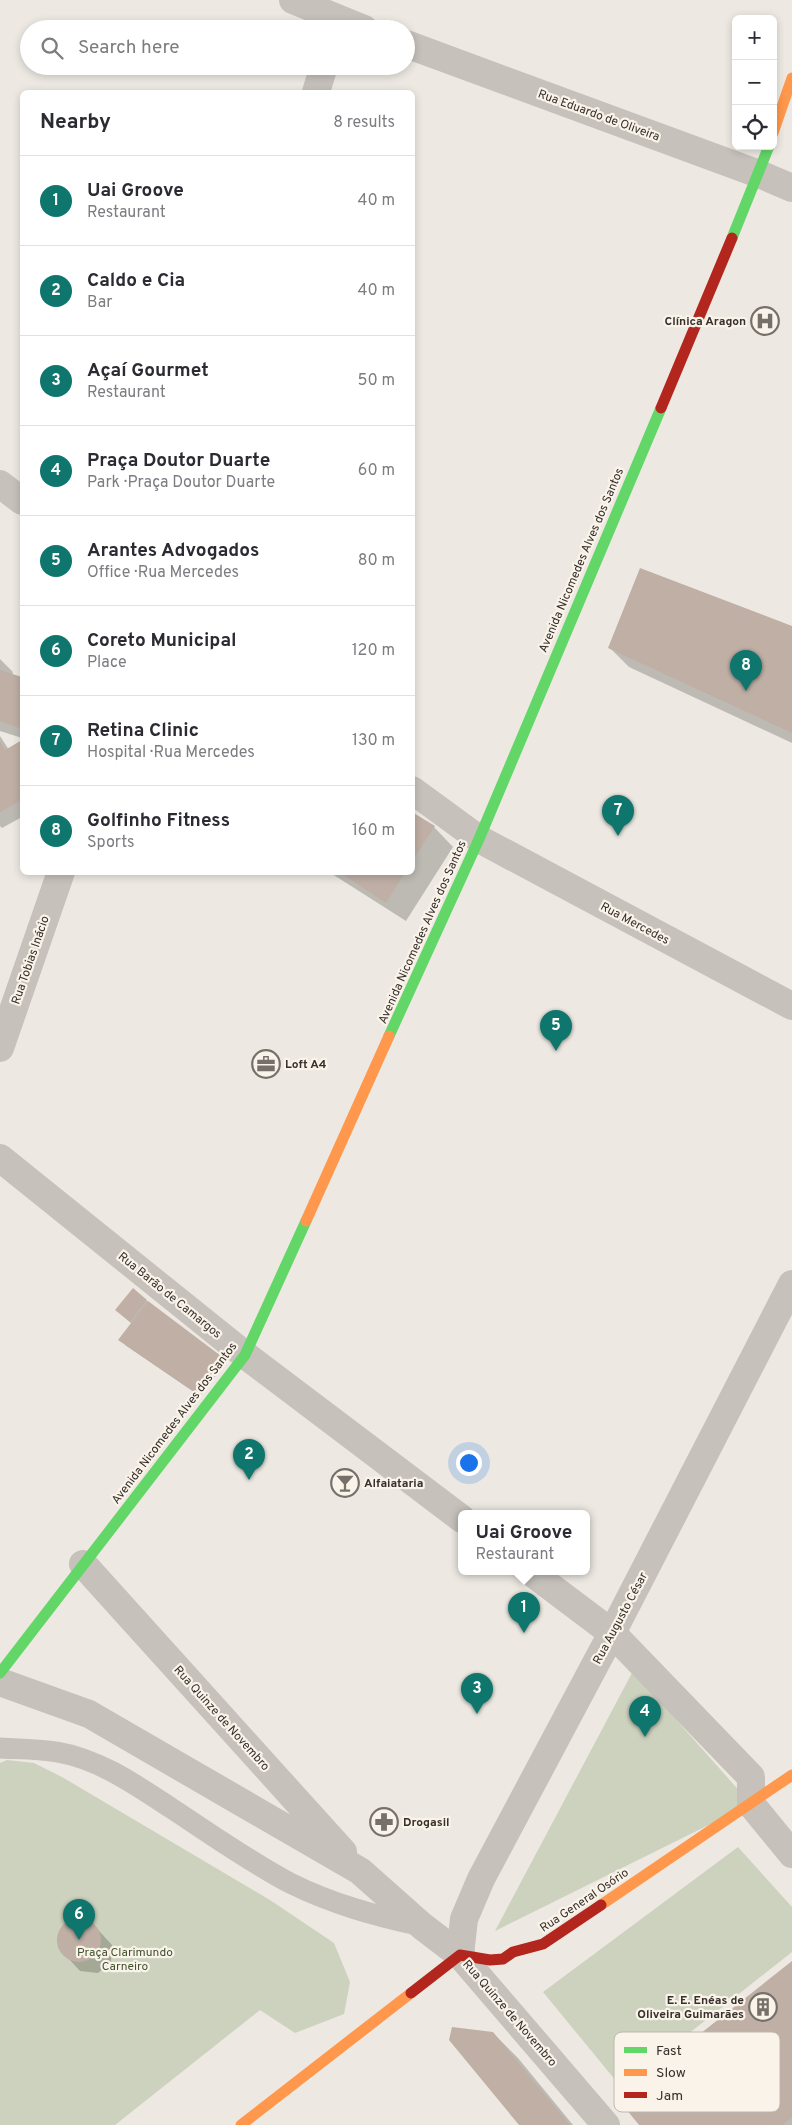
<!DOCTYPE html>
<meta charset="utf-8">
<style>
body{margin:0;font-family:Overpass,sans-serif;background:#f2f2f3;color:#2b2b33}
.controls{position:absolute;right:15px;top:15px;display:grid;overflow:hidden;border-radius:8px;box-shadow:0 2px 8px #0003}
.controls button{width:45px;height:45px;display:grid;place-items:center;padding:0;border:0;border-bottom:1px solid #e1e1e2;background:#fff;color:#2b2b33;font:25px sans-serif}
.you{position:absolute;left:468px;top:1462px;width:18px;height:18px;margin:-12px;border:4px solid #fff;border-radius:50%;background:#1a73e8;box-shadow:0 0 0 8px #1a73e833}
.badge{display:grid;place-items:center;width:32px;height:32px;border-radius:50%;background:#0f766e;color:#fff;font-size:16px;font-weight:700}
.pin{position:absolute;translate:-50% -41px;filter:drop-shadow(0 1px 2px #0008)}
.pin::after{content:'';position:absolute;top:26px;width:18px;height:15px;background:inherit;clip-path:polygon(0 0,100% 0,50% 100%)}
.popup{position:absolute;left:458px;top:1510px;width:132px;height:65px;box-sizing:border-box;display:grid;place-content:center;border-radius:8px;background:#fff;filter:drop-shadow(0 1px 4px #0005);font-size:16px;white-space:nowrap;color:#7c7c81}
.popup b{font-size:19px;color:#2b2b33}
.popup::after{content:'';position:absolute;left:50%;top:100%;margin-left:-10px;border:10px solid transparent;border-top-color:#fff}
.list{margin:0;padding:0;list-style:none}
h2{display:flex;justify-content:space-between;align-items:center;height:65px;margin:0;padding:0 20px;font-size:21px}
h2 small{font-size:16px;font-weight:400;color:#7c7c81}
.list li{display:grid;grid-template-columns:32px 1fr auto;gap:15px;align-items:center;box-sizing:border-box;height:90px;padding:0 20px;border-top:1px solid #e1e1e2}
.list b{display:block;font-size:19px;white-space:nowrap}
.list p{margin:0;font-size:16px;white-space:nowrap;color:#7c7c81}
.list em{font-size:16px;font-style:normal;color:#7c7c81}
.icon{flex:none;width:28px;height:28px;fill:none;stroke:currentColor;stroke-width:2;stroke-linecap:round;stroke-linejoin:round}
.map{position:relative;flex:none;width:792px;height:2125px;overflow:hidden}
.search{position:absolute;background:#fff;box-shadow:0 2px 8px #0003;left:20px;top:20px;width:395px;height:55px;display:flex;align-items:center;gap:12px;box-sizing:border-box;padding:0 18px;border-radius:28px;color:#7c7c81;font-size:19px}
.panel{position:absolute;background:#fff;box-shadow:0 2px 8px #0003;left:20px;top:90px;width:395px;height:785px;border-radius:8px}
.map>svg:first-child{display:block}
</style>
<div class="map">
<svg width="792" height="2125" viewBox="0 0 792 2125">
<rect width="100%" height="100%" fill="#ede9e2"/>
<path fill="#ccd2bd" d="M 633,1671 L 751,1804 L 495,1931 Z
M 7,1760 L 34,1763 L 62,1777 L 270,1900 L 334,1943 L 350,1982 L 344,2014 L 295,2033 L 260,2010 L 115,2125 L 0,2125 L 0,1763 Z
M 738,1847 L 792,1907 L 792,1952 L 621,2087 L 543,1992 Z"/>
<path fill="#0003" fill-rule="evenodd" d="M 792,628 L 792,743 L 629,667 L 610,648 Z
M 0,659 L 13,672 L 12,675 L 22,678 L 22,738 L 0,731 Z
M 0,736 L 9,750 L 22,742 L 22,817 L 2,828 L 0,826 Z
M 412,814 L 434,827 L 453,847 L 406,921 L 329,872 L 412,872 Z
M 133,1290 L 226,1362 L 200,1396 L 125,1345 L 132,1324 L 122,1315 Z
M 72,1919 L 89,1920 L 112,1945 L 111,1962 L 98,1973 L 80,1971 L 58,1947 L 60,1930 Z
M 792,1963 L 792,2125 L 641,2125 L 620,2099 ZM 712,2069 L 721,2081 L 694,2102 L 685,2090 Z
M 493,2033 L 518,2058 L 573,2125 L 521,2125 Z"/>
<path fill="#bfafa5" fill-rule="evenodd" d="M 640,568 L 792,626 L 792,733 L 608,648 Z
M 0,670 L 22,677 L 22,729 L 0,721 Z
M 22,740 L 22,800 L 0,812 L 0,741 L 5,750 Z
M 412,812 L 435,826 L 412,861 Z
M 339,872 L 405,872 L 386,903 Z
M 133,1288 L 147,1300 L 130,1322 L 115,1310 Z
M 148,1301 L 221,1356 L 194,1392 L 118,1340 Z
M57 1940a22 22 0 1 1 44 0a22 22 0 1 1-44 0Z
M 792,1961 L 792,2117 L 784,2124 L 785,2125 L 639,2125 L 618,2099 ZM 697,2053 L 719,2081 L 692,2102 L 670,2074 Z
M 452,2027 L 493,2032 L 570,2125 L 519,2125 L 449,2040 Z"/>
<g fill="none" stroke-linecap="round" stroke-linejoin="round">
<path stroke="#c6c1bb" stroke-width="21" d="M 0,1748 C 19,1749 38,1749 57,1752 C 99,1759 136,1785 171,1808 C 209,1833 250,1862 290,1883 C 332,1904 376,1916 422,1926"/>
<path stroke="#c6c1bb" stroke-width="28" d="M 293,0 L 364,29
M 406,44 L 759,174 L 792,188
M 316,92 L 324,66
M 0,484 L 22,501
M 412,790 L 479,839 L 792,1006
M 0,1048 L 61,872
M 0,1158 L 245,1355 L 462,1519
M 83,1564 L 343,1852
M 531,1572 L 612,1633 L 751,1777 L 751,1804 L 792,1854
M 0,1682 L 89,1714 L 360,1871 L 422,1926 L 460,1955 L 606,2125
M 460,1955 L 464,1919 L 481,1879 L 612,1633 L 792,1284"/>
<path stroke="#63d668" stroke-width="11" d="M 732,238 L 769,146
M 389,1036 L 479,839 L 661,408
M 0,1673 L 245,1355 L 306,1221"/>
<path stroke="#ff974d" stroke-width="11" d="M 773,133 L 792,78
M 306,1221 L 389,1036
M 601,1905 L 792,1775
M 241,2125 L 411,1993"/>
<path stroke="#b3261e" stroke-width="11" d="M 661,408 L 732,238
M 411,1993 L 460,1955 L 490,1960 L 503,1959 L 513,1952 L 543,1944 L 601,1905"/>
</g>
<defs>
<symbol id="hospital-ring" viewBox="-11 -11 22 22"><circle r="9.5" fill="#f9f3ea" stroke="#76706a" stroke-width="1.5"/><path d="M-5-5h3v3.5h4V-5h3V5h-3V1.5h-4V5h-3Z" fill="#76706a"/></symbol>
<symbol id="office-ring" viewBox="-11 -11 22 22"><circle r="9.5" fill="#f9f3ea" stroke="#76706a" stroke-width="1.5"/><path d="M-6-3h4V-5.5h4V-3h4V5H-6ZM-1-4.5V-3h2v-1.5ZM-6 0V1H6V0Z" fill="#76706a"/></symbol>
<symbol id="bar-ring" viewBox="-11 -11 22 22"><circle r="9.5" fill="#f9f3ea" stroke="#76706a" stroke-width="1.5"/><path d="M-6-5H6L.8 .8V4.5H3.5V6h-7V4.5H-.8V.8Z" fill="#76706a"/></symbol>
<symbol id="pharmacy-ring" viewBox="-11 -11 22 22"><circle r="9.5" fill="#f9f3ea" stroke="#76706a" stroke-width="1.5"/><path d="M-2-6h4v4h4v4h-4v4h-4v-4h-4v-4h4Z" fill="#76706a"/></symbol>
<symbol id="building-ring" viewBox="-11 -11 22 22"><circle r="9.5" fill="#f9f3ea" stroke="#76706a" stroke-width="1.5"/><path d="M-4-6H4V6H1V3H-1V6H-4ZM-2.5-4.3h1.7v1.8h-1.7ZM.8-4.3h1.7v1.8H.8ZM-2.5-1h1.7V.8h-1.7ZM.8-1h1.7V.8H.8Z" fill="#76706a"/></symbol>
</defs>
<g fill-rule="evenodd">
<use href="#hospital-ring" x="749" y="305" width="32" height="32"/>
<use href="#office-ring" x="250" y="1048" width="32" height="32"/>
<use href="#bar-ring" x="329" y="1467" width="32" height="32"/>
<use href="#pharmacy-ring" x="368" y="1806" width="32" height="32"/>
<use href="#building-ring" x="747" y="1991" width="32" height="32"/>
</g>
<g text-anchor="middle" stroke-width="4.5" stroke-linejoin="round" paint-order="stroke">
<g font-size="12" fill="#362f2a" stroke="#f9f3ea">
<text transform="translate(599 115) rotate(20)" y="4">Rua Eduardo de Oliveira</text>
<text transform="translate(581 560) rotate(-67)" y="4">Avenida Nicomedes Alves dos Santos</text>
<text transform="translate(635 923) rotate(28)" y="4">Rua Mercedes</text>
<text transform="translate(422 932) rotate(-66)" y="4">Avenida Nicomedes Alves dos Santos</text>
<text transform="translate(30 960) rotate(-71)" y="4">Rua Tobias Inácio</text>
<text transform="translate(170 1295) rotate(39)" y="4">Rua Barão de Camargos</text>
<text transform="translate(174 1423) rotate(-53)" y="4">Avenida Nicomedes Alves dos Santos</text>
<text transform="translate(620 1618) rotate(-62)" y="4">Rua Augusto César</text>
<text transform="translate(222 1718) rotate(48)" y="4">Rua Quinze de Novembro</text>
<text transform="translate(584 1900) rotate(-34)" y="4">Rua General Osório</text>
<text transform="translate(510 2013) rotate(49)" y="4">Rua Quinze de Novembro</text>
</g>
<g font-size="12" font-weight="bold" fill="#362f2a" stroke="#f9f3ea" text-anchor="start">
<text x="746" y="325" text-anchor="end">Clínica Aragon</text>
<text x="285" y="1068">Loft A4</text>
<text x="364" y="1487">Alfaiataria</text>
<text x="403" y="1826">Drogasil</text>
<text x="744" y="2004" text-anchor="end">E. E. Enéas de<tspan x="744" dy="14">Oliveira Guimarães</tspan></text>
</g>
<g font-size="12" fill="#42532f" stroke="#f9f3ea">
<text x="125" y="1956">Praça Clarimundo<tspan x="125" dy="14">Carneiro</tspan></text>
</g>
</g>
<rect x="614" y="2032" width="166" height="80" rx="8" fill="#f9f3ea" stroke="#beb8b0" stroke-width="1"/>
<rect x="624" y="2047" width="23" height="6" fill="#63d668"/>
<rect x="624" y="2069" width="23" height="7" fill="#ff974d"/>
<rect x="624" y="2092" width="23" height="6" fill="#b3261e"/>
<g font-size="14" fill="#362f2a">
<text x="656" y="2055">Fast</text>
<text x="656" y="2077">Slow</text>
<text x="656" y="2100">Jam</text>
</g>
</svg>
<div class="controls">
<button>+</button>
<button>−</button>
<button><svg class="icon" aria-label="locate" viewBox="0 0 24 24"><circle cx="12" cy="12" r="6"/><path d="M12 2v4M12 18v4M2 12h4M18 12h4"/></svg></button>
</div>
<div class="you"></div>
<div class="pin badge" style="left:524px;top:1633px">1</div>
<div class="popup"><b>Uai Groove</b>Restaurant</div>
<div class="pin badge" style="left:249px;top:1480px">2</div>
<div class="pin badge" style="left:477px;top:1714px">3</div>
<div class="pin badge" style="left:645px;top:1737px">4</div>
<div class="pin badge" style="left:556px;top:1051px">5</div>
<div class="pin badge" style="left:79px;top:1940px">6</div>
<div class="pin badge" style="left:618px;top:836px">7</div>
<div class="pin badge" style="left:746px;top:691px">8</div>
<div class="search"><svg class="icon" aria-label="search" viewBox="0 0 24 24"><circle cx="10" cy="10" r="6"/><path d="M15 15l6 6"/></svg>Search here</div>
<section class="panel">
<h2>Nearby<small>8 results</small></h2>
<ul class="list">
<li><span class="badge">1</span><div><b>Uai Groove</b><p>Restaurant</p></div><em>40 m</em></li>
<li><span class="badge">2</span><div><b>Caldo e Cia</b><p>Bar</p></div><em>40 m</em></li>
<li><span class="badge">3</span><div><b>Açaí Gourmet</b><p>Restaurant</p></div><em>50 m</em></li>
<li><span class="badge">4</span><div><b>Praça Doutor Duarte</b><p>Park · Praça Doutor Duarte</p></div><em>60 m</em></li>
<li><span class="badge">5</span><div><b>Arantes Advogados</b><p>Office · Rua Mercedes</p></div><em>80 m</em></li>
<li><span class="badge">6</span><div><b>Coreto Municipal</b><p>Place</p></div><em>120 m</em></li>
<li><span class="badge">7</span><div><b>Retina Clinic</b><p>Hospital · Rua Mercedes</p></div><em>130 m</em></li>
<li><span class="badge">8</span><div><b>Golfinho Fitness</b><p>Sports</p></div><em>160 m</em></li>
</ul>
</section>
</div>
